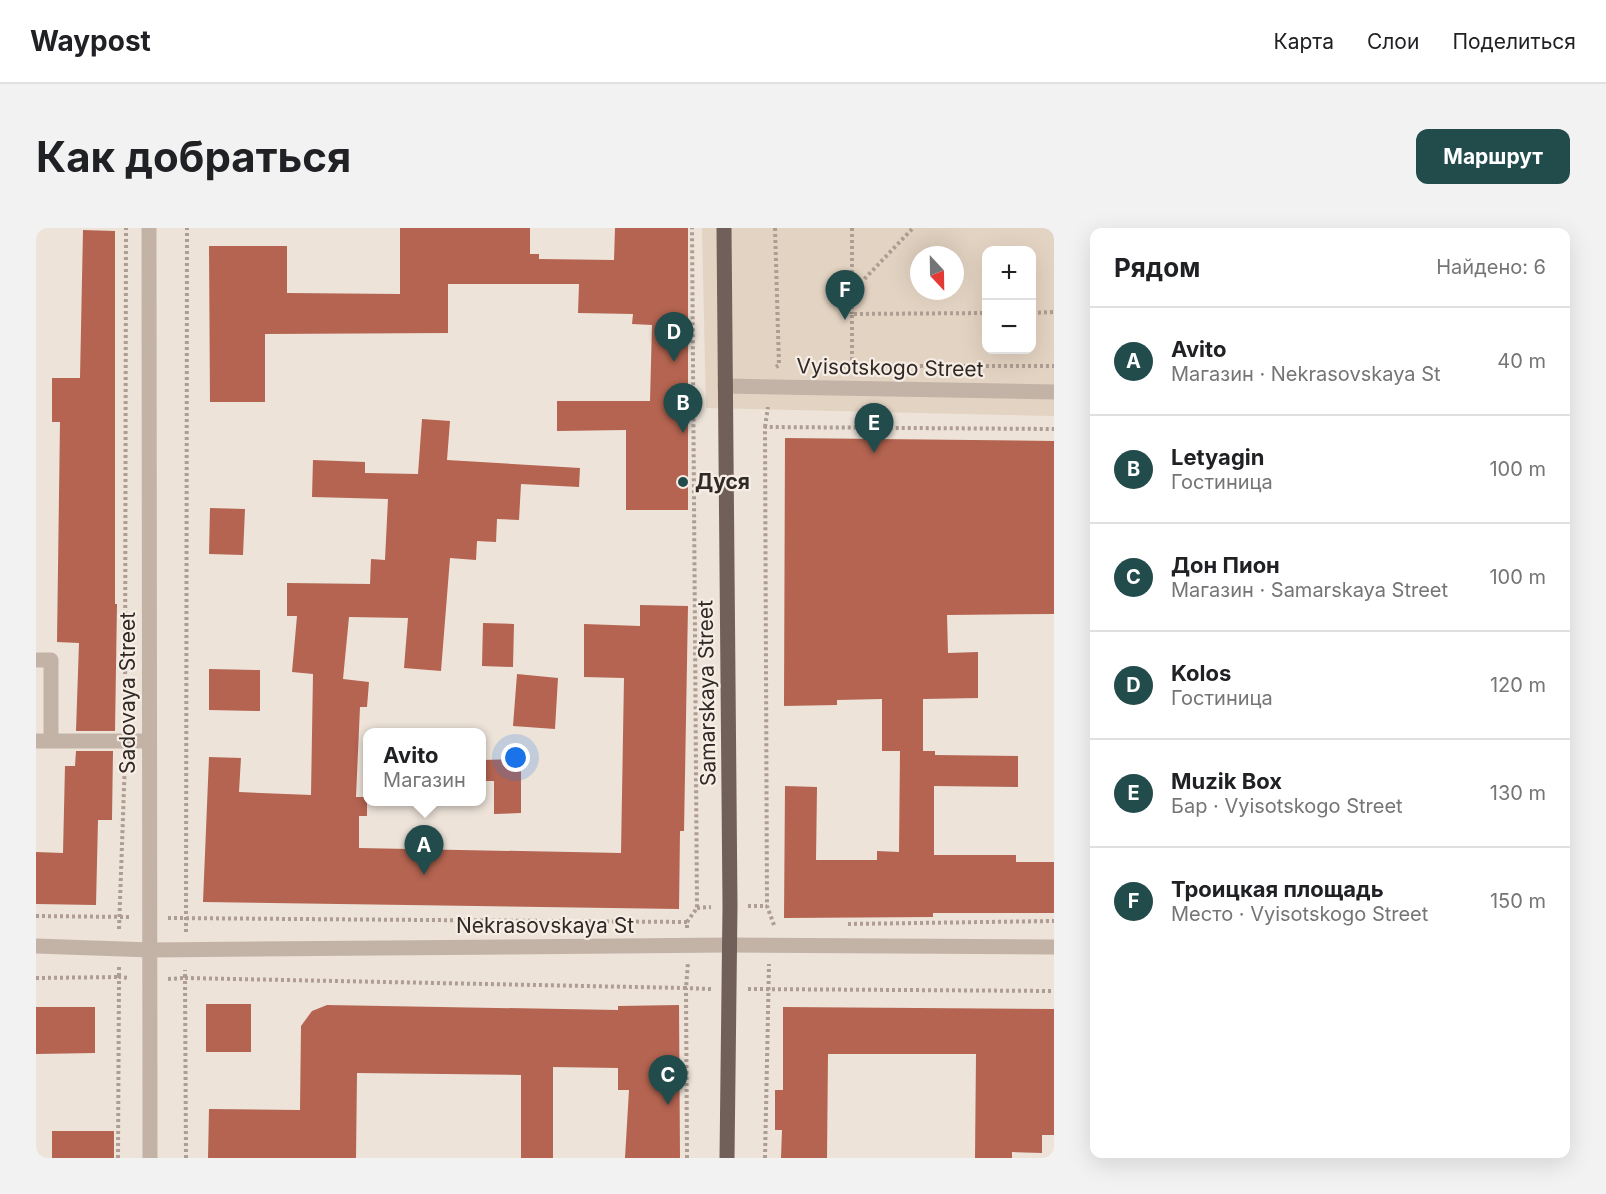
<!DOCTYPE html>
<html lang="ru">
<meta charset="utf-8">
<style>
body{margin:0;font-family:Inter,sans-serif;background:#f2f2f2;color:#202124}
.controls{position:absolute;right:18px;top:18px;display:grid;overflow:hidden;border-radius:12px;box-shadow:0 6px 24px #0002}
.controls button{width:54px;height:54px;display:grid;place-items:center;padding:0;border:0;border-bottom:2px solid #e0e0e0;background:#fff;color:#202124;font:30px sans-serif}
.compass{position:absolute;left:874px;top:18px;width:54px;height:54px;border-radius:50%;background:#fff;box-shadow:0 6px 24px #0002;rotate:158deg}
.you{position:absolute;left:480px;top:530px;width:21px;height:21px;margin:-15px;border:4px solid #fff;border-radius:50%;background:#1a73e8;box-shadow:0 0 0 9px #1a73e833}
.badge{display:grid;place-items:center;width:39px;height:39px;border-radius:50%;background:#224b4c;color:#fff;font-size:20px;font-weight:700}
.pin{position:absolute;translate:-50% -50px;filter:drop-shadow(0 2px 3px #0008)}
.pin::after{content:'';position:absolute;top:32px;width:21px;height:18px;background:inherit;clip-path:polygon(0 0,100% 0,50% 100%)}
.popup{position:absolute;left:327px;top:500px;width:123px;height:78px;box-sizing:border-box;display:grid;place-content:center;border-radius:12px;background:#fff;filter:drop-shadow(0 2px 4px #0005);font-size:20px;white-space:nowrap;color:#757577}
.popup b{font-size:22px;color:#202124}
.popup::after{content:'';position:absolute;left:50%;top:100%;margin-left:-12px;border:12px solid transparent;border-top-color:#fff}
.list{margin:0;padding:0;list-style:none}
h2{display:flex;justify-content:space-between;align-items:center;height:78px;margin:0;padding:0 24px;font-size:26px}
h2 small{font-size:20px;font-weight:400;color:#757577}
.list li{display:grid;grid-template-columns:39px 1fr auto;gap:18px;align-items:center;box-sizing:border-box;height:108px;padding:0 24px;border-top:2px solid #e0e0e0}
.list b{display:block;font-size:22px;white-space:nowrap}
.list p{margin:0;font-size:20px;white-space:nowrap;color:#757577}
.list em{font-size:20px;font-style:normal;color:#757577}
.map{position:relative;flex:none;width:1018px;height:930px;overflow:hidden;border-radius:12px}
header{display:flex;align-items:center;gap:36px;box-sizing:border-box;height:84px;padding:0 30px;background:#fff;border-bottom:2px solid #e0e0e0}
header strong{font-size:28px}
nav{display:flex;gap:33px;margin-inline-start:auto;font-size:21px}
.intro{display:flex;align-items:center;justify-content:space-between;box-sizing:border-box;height:144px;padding:0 36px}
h1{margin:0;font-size:42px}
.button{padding:15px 27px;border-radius:12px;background:#224b4c;color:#fff;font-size:21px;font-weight:700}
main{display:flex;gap:36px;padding:0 36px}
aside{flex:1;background:#fff;border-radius:12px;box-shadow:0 6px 24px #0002}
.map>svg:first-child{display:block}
</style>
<header>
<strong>Waypost</strong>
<nav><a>Карта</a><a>Слои</a><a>Поделиться</a></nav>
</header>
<div class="intro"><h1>Как добраться</h1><a class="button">Маршрут</a></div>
<main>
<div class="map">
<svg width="1018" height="930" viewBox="0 0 1018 930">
<rect width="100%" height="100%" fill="#ede3d9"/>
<path fill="#e3d3c2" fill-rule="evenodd" d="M 666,0 L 1018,0 L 1018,188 L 670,180 ZM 951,22 L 996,22 L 996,122 L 951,122 ZM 883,27 L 919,27 L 919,63 L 883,63 Z"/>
<path fill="#b46450" d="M 364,0 L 494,0 L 494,26 L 503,26 L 503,31 L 578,32 L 579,0 L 652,0 L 652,282 L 590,282 L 590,202 L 521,203 L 521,173 L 614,173 L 616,97 L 596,96 L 597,86 L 542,85 L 543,56 L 412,56 L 412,105 L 229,106 L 229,174 L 174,174 L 173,18 L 251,18 L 251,65 L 364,66 Z
M 47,2 L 79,3 L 79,376 L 81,376 L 79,503 L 40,503 L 43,415 L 21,414 L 24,194 L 16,194 L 16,150 L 44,150 Z
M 386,191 L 414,193 L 411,232 L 544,240 L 543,259 L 485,256 L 483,292 L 461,291 L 460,314 L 441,313 L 440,332 L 414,330 L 405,443 L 368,440 L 372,390 L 313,389 L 307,451 L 333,454 L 331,479 L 324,479 L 320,569 L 331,569 L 331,588 L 323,588 L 323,620 L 585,625 L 588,450 L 548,449 L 548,396 L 604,398 L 604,377 L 652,378 L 648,603 L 644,603 L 643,681 L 167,674 L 173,529 L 205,530 L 203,564 L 275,567 L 277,446 L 256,444 L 261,388 L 251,388 L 251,355 L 334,356 L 335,331 L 349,332 L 352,271 L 276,269 L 277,232 L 329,234 L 329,245 L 382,246 Z
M 749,210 L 1018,213 L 1018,386 L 911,387 L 912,425 L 942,424 L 942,470 L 887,471 L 887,523 L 899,523 L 899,527 L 982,528 L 982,559 L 898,558 L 898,627 L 980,627 L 980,634 L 1018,634 L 1018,685 L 897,685 L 897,689 L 748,690 L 749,558 L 781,559 L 780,632 L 841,632 L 841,623 L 863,624 L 864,523 L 846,523 L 846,471 L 801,472 L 801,477 L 748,478 Z
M 174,280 L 209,281 L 207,327 L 173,326 Z
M 447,395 L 478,396 L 477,439 L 446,438 Z
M 173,441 L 224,442 L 224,483 L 173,482 Z
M 481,446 L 522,450 L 519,501 L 477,498 Z
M 40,523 L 77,523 L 76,592 L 62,592 L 60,677 L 0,676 L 0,624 L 27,625 L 29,538 L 39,538 Z
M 485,531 L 485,585 L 458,586 L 458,553 L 446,553 L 446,532 Z
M 170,776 L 215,776 L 215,824 L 170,824 Z
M 291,777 L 582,782 L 582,778 L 643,777 L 644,930 L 589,930 L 593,862 L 582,862 L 582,840 L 517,839 L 517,930 L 485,930 L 485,847 L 321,845 L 320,930 L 172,930 L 173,881 L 264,882 L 265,798 L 276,783 Z
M 0,779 L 59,779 L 59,825 L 0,826 Z
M 747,779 L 1018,781 L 1018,907 L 1006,907 L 1006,925 L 976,924 L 976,930 L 939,930 L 940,826 L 792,826 L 791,930 L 745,930 L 746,902 L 739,902 L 739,862 L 747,862 Z
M 16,903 L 78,903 L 78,930 L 16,930 Z"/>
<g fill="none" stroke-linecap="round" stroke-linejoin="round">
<path stroke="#ae9d92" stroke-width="4" stroke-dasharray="3 3" stroke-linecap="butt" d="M 739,0 L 743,137 L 740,139
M 816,0 L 816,86
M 816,64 L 877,0
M 996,85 L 1018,84
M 806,138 L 1018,138
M 816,138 L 816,86 L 951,85
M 729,199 L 732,179
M 89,494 L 90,0
M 712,678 L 731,678
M 661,680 L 675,679
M 0,688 L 95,689
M 132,690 L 651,694
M 812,696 L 1018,693
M 738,697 L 731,678 L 729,199 L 1018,201
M 651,700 L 651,694 L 661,680 L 656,0
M 83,701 L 89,532
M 150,704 L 151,0
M 0,750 L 83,749 L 83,739
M 132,751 L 149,750 L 149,742
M 712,761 L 1018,763
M 82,930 L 83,749 L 94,750
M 150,930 L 149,750 L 650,760 L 652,734
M 651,930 L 650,760 L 675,761
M 729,930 L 733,736"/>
<path stroke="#c3b3a7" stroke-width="15" d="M 113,0 L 114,930
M 689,158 L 1018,164
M 0,432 L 15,432 L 15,513
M 0,513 L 113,513
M 0,718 L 115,722 L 693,717 L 1018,719"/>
<path stroke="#71605a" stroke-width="15" d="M 688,0 L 694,678 L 691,930"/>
</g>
<circle fill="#224b4c" stroke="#f6ede5" stroke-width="2" cx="647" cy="254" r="6"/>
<g text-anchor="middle" stroke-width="4.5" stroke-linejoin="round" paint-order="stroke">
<g font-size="21" fill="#312926" stroke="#f6ede5">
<text transform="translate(854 140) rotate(1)" y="7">Vyisotskogo Street</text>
<text transform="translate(92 465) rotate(-90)" y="7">Sadovaya Street</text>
<text transform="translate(671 465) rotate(-91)" y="7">Samarskaya Street</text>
<text x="509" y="705">Nekrasovskaya St</text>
</g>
<g font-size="21" font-weight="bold" fill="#312926" stroke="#f6ede5" text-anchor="start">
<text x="659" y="261">Дуся</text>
</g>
</g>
</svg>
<div class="controls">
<button>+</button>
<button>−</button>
</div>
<svg class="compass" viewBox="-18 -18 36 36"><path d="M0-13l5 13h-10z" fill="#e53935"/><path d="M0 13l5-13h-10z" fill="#757577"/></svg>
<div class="you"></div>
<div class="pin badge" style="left:388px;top:647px">A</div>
<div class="popup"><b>Avito</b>Магазин</div>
<div class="pin badge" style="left:647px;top:205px">B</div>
<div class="pin badge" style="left:632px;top:877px">C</div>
<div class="pin badge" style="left:638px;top:134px">D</div>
<div class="pin badge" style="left:838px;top:225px">E</div>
<div class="pin badge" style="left:809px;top:92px">F</div>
</div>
<aside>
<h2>Рядом<small>Найдено: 6</small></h2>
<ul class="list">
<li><span class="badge">A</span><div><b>Avito</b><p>Магазин · Nekrasovskaya St</p></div><em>40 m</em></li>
<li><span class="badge">B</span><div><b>Letyagin</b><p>Гостиница</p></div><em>100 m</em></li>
<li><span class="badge">C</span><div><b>Дон Пион</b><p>Магазин · Samarskaya Street</p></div><em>100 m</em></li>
<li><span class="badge">D</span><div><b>Kolos</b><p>Гостиница</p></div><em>120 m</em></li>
<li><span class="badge">E</span><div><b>Muzik Box</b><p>Бар · Vyisotskogo Street</p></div><em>130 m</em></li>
<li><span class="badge">F</span><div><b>Троицкая площадь</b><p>Место · Vyisotskogo Street</p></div><em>150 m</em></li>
</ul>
</aside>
</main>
